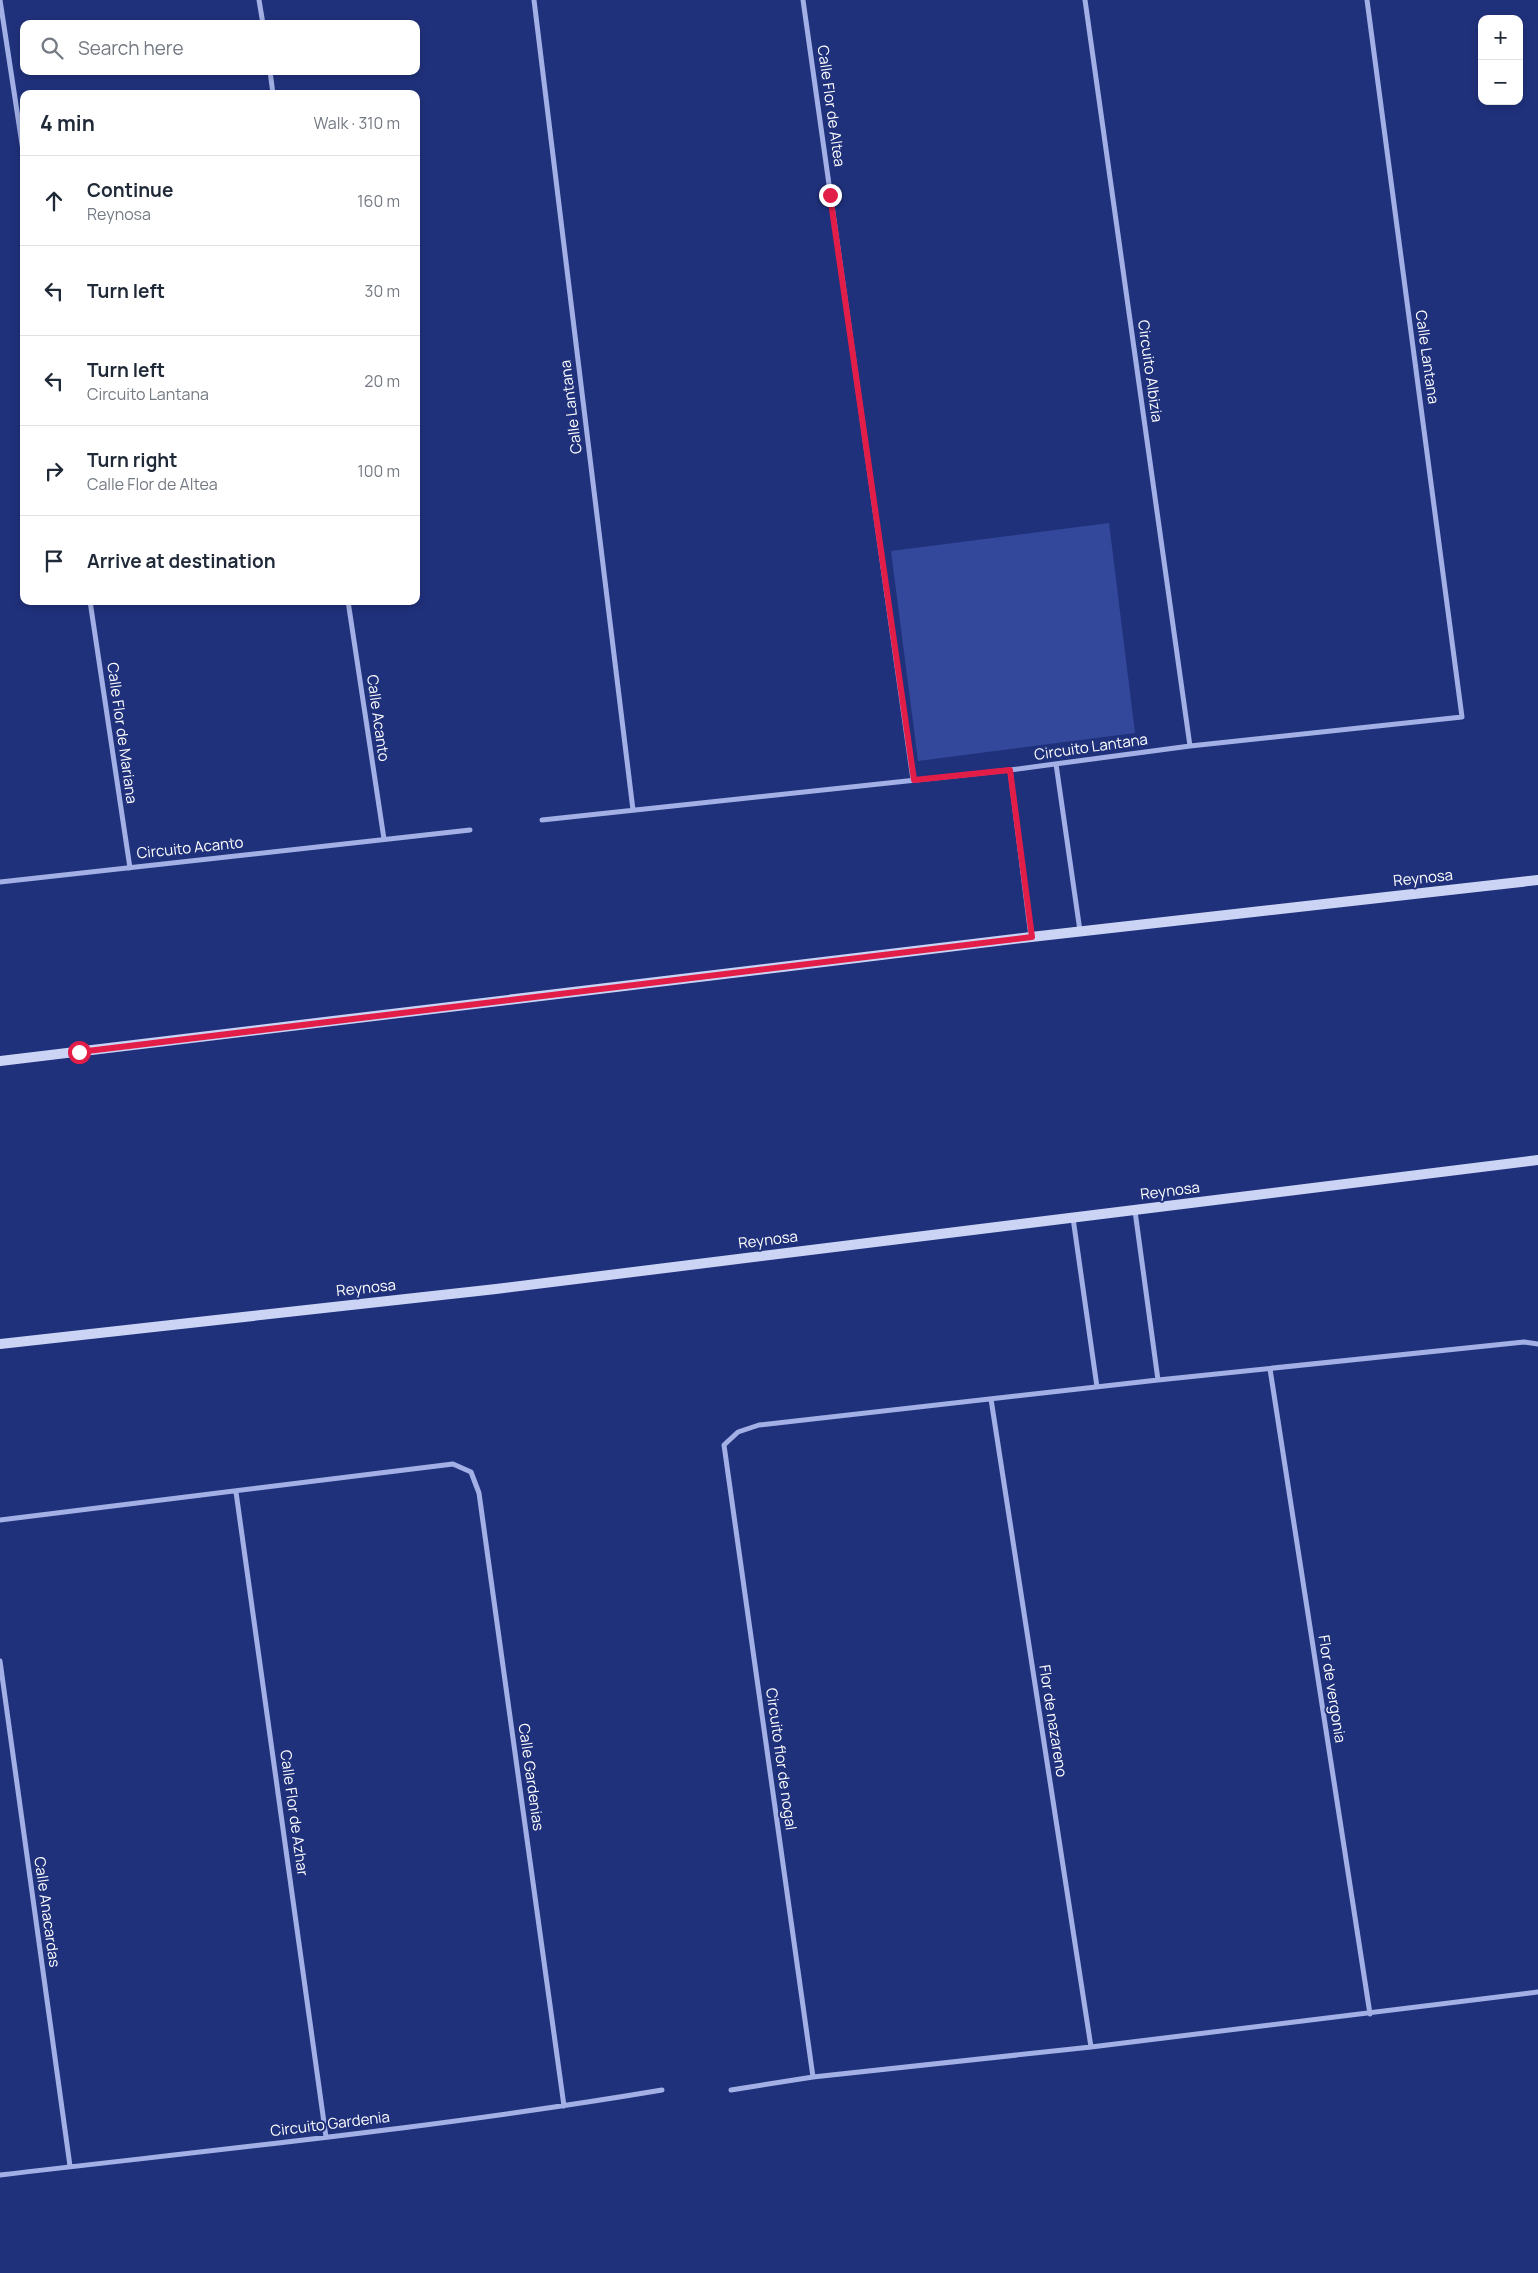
<!DOCTYPE html>
<meta charset="utf-8">
<style>
body{margin:0;font-family:Manrope,sans-serif;background:#f6f6f7;color:#1f2937}
.controls{position:absolute;right:15px;top:15px;display:grid;overflow:hidden;border-radius:10px;box-shadow:0 2px 8px #0003}
.controls button{width:45px;height:45px;display:grid;place-items:center;padding:0;border:0;border-bottom:1px solid #e0e1e3;background:#fff;color:#1f2937;font:25px sans-serif}
.stop{position:absolute;width:15px;height:15px;margin:-11px;border:4px solid #e11d48;border-radius:50%;background:#fff}
.stop.end{background:#e11d48;border-color:#fff;box-shadow:0 1px 5px #0008}
.list{margin:0;padding:0;list-style:none}
h2{display:flex;justify-content:space-between;align-items:center;height:65px;margin:0;padding:0 20px;font-size:21px}
h2 small{font-size:16px;font-weight:400;color:#747a83}
.list li{display:grid;grid-template-columns:32px 1fr auto;gap:15px;align-items:center;box-sizing:border-box;height:90px;padding:0 20px;border-top:1px solid #e0e1e3}
.list b{display:block;font-size:19px;white-space:nowrap}
.list p{margin:0;font-size:16px;white-space:nowrap;color:#747a83}
.list em{font-size:16px;font-style:normal;color:#747a83}
.icon{flex:none;width:28px;height:28px;fill:none;stroke:currentColor;stroke-width:2;stroke-linecap:round;stroke-linejoin:round}
.map{position:relative;flex:none;width:1538px;height:2273px;overflow:hidden}
.search{position:absolute;background:#fff;box-shadow:0 2px 8px #0003;left:20px;top:20px;width:400px;height:55px;display:flex;align-items:center;gap:12px;box-sizing:border-box;padding:0 18px;border-radius:10px;color:#747a83;font-size:19px}
.panel{position:absolute;background:#fff;box-shadow:0 2px 8px #0003;left:20px;top:90px;width:400px;height:515px;border-radius:10px}
.map>svg:first-child{display:block}
</style>
<div class="map">
<svg width="1538" height="2273" viewBox="0 0 1538 2273">
<rect width="100%" height="100%" fill="#20317c"/>
<path fill="#33489a" d="M 1109,523 L 1135,733 L 918,761 L 891,551 Z"/>
<g fill="none" stroke-linecap="round" stroke-linejoin="round">
<path stroke="#a2b0e6" stroke-width="5" d="M 0,0 L 24,157
M 259,0 L 263,24
M 534,0 L 633,810
M 803,0 L 913,780
M 1085,0 L 1190,746
M 270,71 L 273,94
M 90,601 L 130,868
M 348,601 L 384,839
M 1056,764 L 1080,931
M 1010,770 L 1031,937
M 542,820 L 1010,770 L 1190,746 L 1462,717 L 1367,0
M 0,882 L 470,830
M 1135,1211 L 1158,1380
M 1073,1218 L 1097,1387
M 1270,1369 L 1370,2014
M 991,1399 L 1091,2047
M 236,1492 L 326,2137
M 0,1520 L 453,1464 L 471,1472 L 479,1493 L 564,2106
M 0,1661 L 70,2166
M 813,2077 L 724,1445 L 738,1432 L 759,1425 L 1158,1380 L 1524,1342 L 1538,1344
M 731,2090 L 813,2077 L 1091,2047 L 1538,1992
M 0,2175 C 221,2149 443,2127 662,2090"/>
<path stroke="#ccd4f5" stroke-width="10" d="M 0,1061 L 1031,937 L 1538,880
M 0,1344 L 496,1289 L 1538,1160"/>
</g>
<g fill="none" stroke-linecap="round" stroke-linejoin="round">
<path stroke="#e11d48" stroke-width="6" d="M 79,1052 L 1032,937 L 1010,770 L 914,780 L 830,195"/>
</g>
<g text-anchor="middle" stroke-width="4" stroke-linejoin="round" paint-order="stroke">
<g font-size="15" fill="#fff" stroke="#20317c">
<text transform="translate(831 106) rotate(82)" y="5">Calle Flor de Altea</text>
<text transform="translate(1427 357) rotate(82)" y="5">Calle Lantana</text>
<text transform="translate(1150 371) rotate(82)" y="5">Circuito Albizia</text>
<text transform="translate(571 407) rotate(-97)" y="5">Calle Lantana</text>
<text transform="translate(378 718) rotate(82)" y="5">Calle Acanto</text>
<text transform="translate(122 733) rotate(82)" y="5">Calle Flor de Mariana</text>
<text transform="translate(1091 747) rotate(-8)" y="5">Circuito Lantana</text>
<text transform="translate(190 848) rotate(-6)" y="5">Circuito Acanto</text>
<text transform="translate(1423 878) rotate(-6)" y="5">Reynosa</text>
<text transform="translate(1170 1191) rotate(-7)" y="5">Reynosa</text>
<text transform="translate(768 1240) rotate(-7)" y="5">Reynosa</text>
<text transform="translate(366 1288) rotate(-6)" y="5">Reynosa</text>
<text transform="translate(1332 1689) rotate(81)" y="5">Flor de vergonia</text>
<text transform="translate(1053 1721) rotate(81)" y="5">Flor de nazareno</text>
<text transform="translate(781 1759) rotate(82)" y="5">Circuito flor de nogal</text>
<text transform="translate(531 1777) rotate(82)" y="5">Calle Gardenias</text>
<text transform="translate(294 1813) rotate(82)" y="5">Calle Flor de Azhar</text>
<text transform="translate(47 1912) rotate(82)" y="5">Calle Anacardas</text>
<text transform="translate(330 2124) rotate(-7)" y="5">Circuito Gardenia</text>
</g>
</g>
</svg>
<div class="controls">
<button>+</button>
<button>−</button>
</div>
<div class="stop" style="left:79px;top:1052px"></div>
<div class="stop end" style="left:830px;top:195px"></div>
<div class="search"><svg class="icon" aria-label="search" viewBox="0 0 24 24"><circle cx="10" cy="10" r="6"/><path d="M15 15l6 6"/></svg>Search here</div>
<section class="panel">
<h2>4 min<small>Walk · 310 m</small></h2>
<ul class="list">
<li><svg class="icon" aria-label="ahead" viewBox="0 0 24 24"><path d="M12 20V5M6 11l6-6 6 6"/></svg><div><b>Continue</b><p>Reynosa</p></div><em>160 m</em></li>
<li><svg class="icon" aria-label="left" viewBox="0 0 24 24"><path d="M17 20v-9H6M10 6l-5 5 5 5"/></svg><div><b>Turn left</b></div><em>30 m</em></li>
<li><svg class="icon" aria-label="left" viewBox="0 0 24 24"><path d="M17 20v-9H6M10 6l-5 5 5 5"/></svg><div><b>Turn left</b><p>Circuito Lantana</p></div><em>20 m</em></li>
<li><svg class="icon" aria-label="right" viewBox="0 0 24 24"><path d="M7 20v-9h11M14 6l5 5-5 5"/></svg><div><b>Turn right</b><p>Calle Flor de Altea</p></div><em>100 m</em></li>
<li><svg class="icon" aria-label="arrive" viewBox="0 0 24 24"><path d="M6 21V4h12l-3 4 3 4H6"/></svg><div><b>Arrive at destination</b></div></li>
</ul>
</section>
</div>
